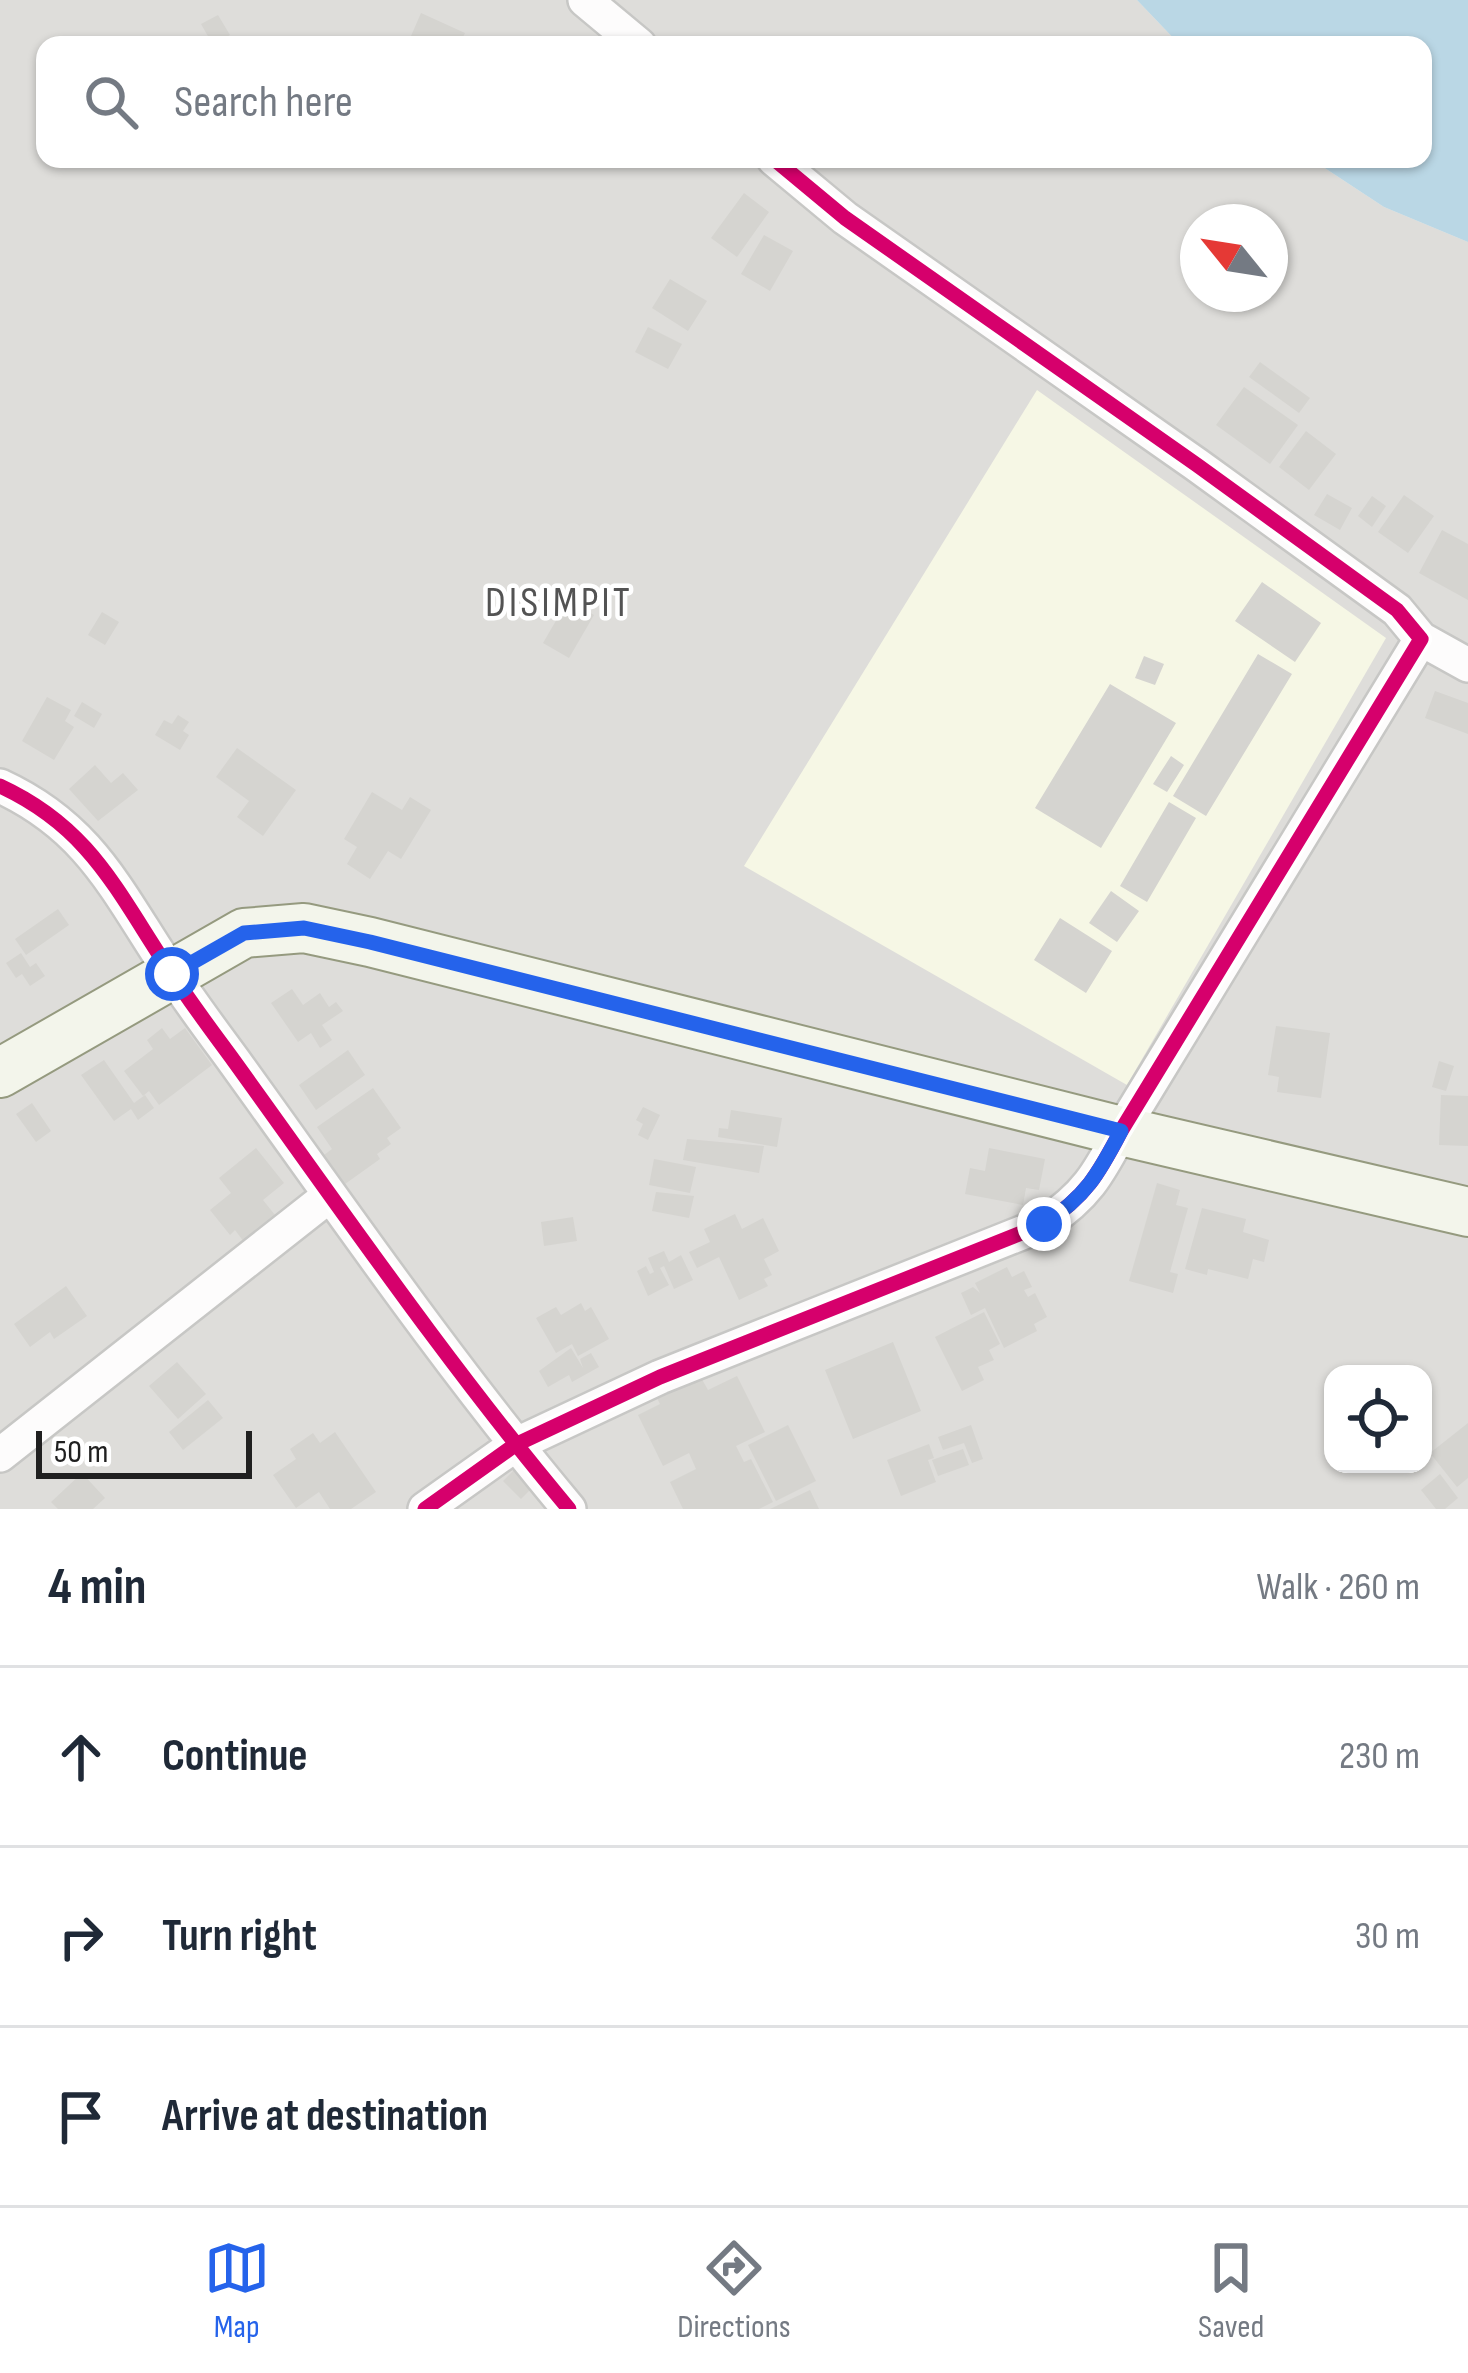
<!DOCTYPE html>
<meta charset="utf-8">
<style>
body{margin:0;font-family:"Sofia Sans Condensed",sans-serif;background:#f2f2f3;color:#1f2937}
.controls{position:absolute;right:36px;bottom:36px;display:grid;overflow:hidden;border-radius:24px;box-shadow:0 3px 9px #0004}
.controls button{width:108px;height:108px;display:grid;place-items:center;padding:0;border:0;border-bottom:3px solid #e0e1e3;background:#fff;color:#1f2937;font:60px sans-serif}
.compass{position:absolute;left:1180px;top:204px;width:108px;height:108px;border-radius:50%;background:#fff;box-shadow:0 3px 9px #0004;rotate:300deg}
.scale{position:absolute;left:36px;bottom:30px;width:216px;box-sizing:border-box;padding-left:12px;border:6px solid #202020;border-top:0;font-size:33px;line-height:42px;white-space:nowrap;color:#202020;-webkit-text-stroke:9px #fff;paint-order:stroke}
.stop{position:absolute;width:36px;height:36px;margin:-27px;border:9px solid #2563eb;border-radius:50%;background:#fff}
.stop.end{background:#2563eb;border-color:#fff;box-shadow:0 3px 12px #0008}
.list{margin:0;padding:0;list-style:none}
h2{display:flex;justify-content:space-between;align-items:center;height:156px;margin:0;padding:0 48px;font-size:51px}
h2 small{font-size:39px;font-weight:400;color:#747a83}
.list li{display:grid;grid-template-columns:78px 1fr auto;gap:36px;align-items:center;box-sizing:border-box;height:180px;padding:0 48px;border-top:3px solid #e0e1e3}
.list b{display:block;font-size:45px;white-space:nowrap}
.list em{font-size:39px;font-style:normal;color:#747a83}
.icon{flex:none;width:66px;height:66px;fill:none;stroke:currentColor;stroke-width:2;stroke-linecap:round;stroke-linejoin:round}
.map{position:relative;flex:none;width:1468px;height:1509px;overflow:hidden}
.search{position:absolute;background:#fff;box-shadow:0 3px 9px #0004;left:36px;right:36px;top:36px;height:132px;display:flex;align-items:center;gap:30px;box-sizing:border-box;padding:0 42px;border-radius:24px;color:#747a83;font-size:45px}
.sheet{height:696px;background:#fff}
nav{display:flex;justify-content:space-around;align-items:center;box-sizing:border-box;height:168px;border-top:3px solid #e0e1e3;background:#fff;font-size:33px;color:#747a83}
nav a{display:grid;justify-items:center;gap:6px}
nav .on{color:#2563eb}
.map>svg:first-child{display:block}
</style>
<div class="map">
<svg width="1468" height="1509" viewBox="0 0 1468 1509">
<rect width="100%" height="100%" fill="#efeee9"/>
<path fill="#deddda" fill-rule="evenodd" d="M 0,0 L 1137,0 L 1180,45 L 45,45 L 45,159 L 1311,159 L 1384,207 L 1468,242 L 1468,1509 L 0,1509 ZM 1198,222 L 1270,222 L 1270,294 L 1198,294 ZM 1333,1374 L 1423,1374 L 1423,1464 L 1333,1464 Z"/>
<path fill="#f6f7e5" d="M 1037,390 L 1386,638 L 1127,1085 L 744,866 Z"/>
<path fill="#bad7e5" d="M 1137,0 L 1468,0 L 1468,242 L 1384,207 L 1311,159 L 1423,159 L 1423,45 L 1180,45 Z"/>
<path fill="#d5d4d0" d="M 421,13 L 465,33 L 459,45 L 430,45 L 411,36 Z
M 218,15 L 230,35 L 213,45 L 201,24 Z
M 744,193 L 769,212 L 737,257 L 711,238 Z
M 764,235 L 793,251 L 770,291 L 741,274 Z
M 670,279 L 707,301 L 688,331 L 652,308 Z
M 648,327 L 682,344 L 668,369 L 635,352 Z
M 1260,362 L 1310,398 L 1299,413 L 1249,377 Z
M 1244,387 L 1298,425 L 1270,464 L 1216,425 Z
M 1306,431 L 1336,454 L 1309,490 L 1279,467 Z
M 1327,494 L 1352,508 L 1340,530 L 1314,515 Z
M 1404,495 L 1434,516 L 1408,553 L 1378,532 Z
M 1372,496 L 1386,506 L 1372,527 L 1358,516 Z
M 1442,530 L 1468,544 L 1468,600 L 1419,573 Z
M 1262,582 L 1321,623 L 1295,662 L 1235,621 Z
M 568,600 L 594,615 L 569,658 L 543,643 Z
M 102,612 L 119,622 L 105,645 L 88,635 Z
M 1258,654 L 1292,674 L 1206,816 L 1173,796 Z
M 1144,656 L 1164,664 L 1155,685 L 1135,678 Z
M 1110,684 L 1176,723 L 1101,848 L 1035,808 Z
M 1435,691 L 1468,703 L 1468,734 L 1425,718 Z
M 47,697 L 71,710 L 65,721 L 74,727 L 54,760 L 22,741 Z
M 82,702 L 102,714 L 94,728 L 74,716 Z
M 178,715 L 189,722 L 183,731 L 189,735 L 180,750 L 155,735 L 164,720 L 172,724 Z
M 237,748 L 296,790 L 263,836 L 237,817 L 249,801 L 216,777 Z
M 1171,756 L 1184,765 L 1167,792 L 1153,784 Z
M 95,765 L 111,783 L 123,773 L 138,790 L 98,821 L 69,789 Z
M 372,792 L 402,810 L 410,797 L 431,810 L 401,859 L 388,851 L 370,879 L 347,864 L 357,847 L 344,839 Z
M 1169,802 L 1196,818 L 1147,902 L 1120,886 Z
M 1111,891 L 1139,911 L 1117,942 L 1089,923 Z
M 58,909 L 69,925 L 26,955 L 15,939 Z
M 1060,918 L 1112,951 L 1086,993 L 1034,960 Z
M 21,953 L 30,967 L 36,963 L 45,976 L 30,986 L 22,974 L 16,978 L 6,963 Z
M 292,989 L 303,1005 L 320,993 L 329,1007 L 336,1002 L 343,1011 L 322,1025 L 332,1040 L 320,1048 L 311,1033 L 298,1042 L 271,1003 Z
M 1276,1026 L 1330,1033 L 1321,1098 L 1277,1092 L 1279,1077 L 1268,1075 Z
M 162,1028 L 170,1039 L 185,1028 L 212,1065 L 159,1105 L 149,1091 L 143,1096 L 124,1071 L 153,1049 L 147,1040 Z
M 348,1050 L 365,1075 L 316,1110 L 299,1085 Z
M 104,1060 L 134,1103 L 145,1095 L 154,1108 L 138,1120 L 131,1109 L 114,1121 L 81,1075 Z
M 1439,1061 L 1454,1066 L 1446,1091 L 1432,1087 Z
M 373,1088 L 401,1128 L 387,1138 L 391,1144 L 377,1154 L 380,1159 L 345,1184 L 324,1155 L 332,1149 L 317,1127 Z
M 1441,1095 L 1468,1096 L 1468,1146 L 1439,1145 Z
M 32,1103 L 51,1131 L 36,1142 L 16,1114 Z
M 643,1107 L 660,1115 L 648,1140 L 638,1135 L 643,1124 L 636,1120 Z
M 731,1110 L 782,1118 L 777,1147 L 718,1137 L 719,1128 L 728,1129 Z
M 687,1139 L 764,1146 L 759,1173 L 683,1160 Z
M 256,1148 L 284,1183 L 263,1200 L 279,1220 L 247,1246 L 235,1230 L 230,1235 L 210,1210 L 231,1193 L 219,1178 Z
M 989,1148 L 1045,1159 L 1039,1190 L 1026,1188 L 1023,1205 L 965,1194 L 970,1168 L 985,1171 Z
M 654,1159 L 696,1167 L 690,1193 L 649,1185 Z
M 1157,1183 L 1180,1190 L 1176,1205 L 1188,1208 L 1170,1272 L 1178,1274 L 1173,1293 L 1129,1281 Z
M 656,1192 L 694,1196 L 689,1218 L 652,1211 Z
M 1202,1208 L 1246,1219 L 1243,1232 L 1269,1240 L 1264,1262 L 1253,1259 L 1248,1279 L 1208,1269 L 1207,1275 L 1185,1269 Z
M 735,1214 L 742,1229 L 763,1218 L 779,1251 L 764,1259 L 772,1275 L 764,1279 L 768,1286 L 739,1300 L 719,1257 L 697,1268 L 689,1252 L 710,1242 L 704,1229 Z
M 573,1217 L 577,1241 L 544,1246 L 541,1222 Z
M 664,1251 L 669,1262 L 681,1255 L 693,1280 L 674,1289 L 664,1266 L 660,1268 L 669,1285 L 648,1296 L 637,1271 L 646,1266 L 650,1274 L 654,1272 L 648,1258 Z
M 1007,1267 L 1012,1277 L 1024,1271 L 1032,1287 L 1024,1290 L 1028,1297 L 1035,1293 L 1047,1317 L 1034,1324 L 1037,1331 L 1004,1348 L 985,1308 L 971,1315 L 961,1293 L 973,1287 L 980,1293 L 975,1283 Z
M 66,1286 L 87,1316 L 54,1339 L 50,1332 L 30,1347 L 14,1324 Z
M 581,1303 L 585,1311 L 591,1307 L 609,1339 L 578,1356 L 572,1344 L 556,1353 L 536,1318 L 556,1307 L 561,1315 Z
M 984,1312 L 1000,1344 L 989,1350 L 994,1360 L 978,1367 L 984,1380 L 962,1391 L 935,1337 Z
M 893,1342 L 921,1411 L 853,1439 L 825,1370 Z
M 571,1348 L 583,1368 L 580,1359 L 591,1353 L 599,1367 L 572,1382 L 569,1375 L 548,1387 L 539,1371 Z
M 177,1362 L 206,1394 L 178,1419 L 149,1386 Z
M 699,1374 L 708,1390 L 737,1376 L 765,1432 L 736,1446 L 744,1462 L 751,1459 L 773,1502 L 759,1509 L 683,1509 L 670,1482 L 696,1469 L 689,1453 L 663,1466 L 638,1415 L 660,1404 L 656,1396 Z
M 208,1400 L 223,1418 L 183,1450 L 169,1432 Z
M 1468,1423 L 1468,1478 L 1457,1487 L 1430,1453 Z
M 788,1425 L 816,1481 L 776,1501 L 748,1445 Z
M 971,1425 L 983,1459 L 972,1463 L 964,1443 L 943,1450 L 938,1437 Z
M 335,1432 L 376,1492 L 351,1509 L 330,1509 L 319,1492 L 296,1508 L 273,1475 L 296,1459 L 290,1449 L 313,1433 L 320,1443 Z
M 929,1444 L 934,1458 L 928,1460 L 936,1482 L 901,1496 L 887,1460 Z
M 963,1449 L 969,1465 L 938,1476 L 932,1460 Z
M 519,1465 L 537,1483 L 521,1499 L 503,1481 Z
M 82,1473 L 105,1498 L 93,1509 L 58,1509 L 51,1502 Z
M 1440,1474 L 1458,1498 L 1445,1509 L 1436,1509 L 1421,1490 Z
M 810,1490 L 819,1509 L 770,1509 Z"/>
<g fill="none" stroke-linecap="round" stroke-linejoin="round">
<defs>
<path id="minor" d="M 585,0 L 639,45
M 1421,639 L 1468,665
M 0,786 C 91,828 117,892 170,971 C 190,1002 212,1031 234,1061 C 343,1212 449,1366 569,1509
M 0,1455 L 330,1195
M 425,1509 L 515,1445 L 660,1377 L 1044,1224 C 1086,1196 1098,1175 1121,1131 L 1421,639 L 1397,610 L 1197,465 L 845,218 L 774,159"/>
<path id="secondary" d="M 0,1073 L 244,933 L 304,928 L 370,942 L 1121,1131 L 1468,1212"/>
</defs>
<use href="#minor" stroke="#c7c7c5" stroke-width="38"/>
<use href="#secondary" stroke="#959a7f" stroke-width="52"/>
<use href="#minor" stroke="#fdfcfc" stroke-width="33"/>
<use href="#secondary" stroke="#f3f5eb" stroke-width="48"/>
<defs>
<path id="cycleway" d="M 0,786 C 91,828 117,892 170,971 C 190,1002 212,1031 234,1061 C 343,1212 449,1366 569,1509
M 425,1509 L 515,1445 L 660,1377 L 1044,1224 C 1086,1196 1098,1175 1121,1131 L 1421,639 L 1397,610 L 1197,465 L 845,218 L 774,159"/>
</defs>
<use href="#cycleway" stroke="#fff" stroke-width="22"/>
<use href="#cycleway" stroke="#d6006c" stroke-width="15"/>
</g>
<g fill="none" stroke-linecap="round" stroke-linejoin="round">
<path stroke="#2563eb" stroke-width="15" d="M 172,974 L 244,933 L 304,928 L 370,942 L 1121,1131 C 1098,1175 1086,1196 1044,1224"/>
</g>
<g text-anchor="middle" stroke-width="9" stroke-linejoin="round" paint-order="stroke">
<g font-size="42" letter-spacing="3" fill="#535353" stroke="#fff">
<text x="559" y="616">DISIMPIT</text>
</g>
</g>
</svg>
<div class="controls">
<button><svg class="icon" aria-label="locate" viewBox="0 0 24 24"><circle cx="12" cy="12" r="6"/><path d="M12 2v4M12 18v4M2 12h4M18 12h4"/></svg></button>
</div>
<svg class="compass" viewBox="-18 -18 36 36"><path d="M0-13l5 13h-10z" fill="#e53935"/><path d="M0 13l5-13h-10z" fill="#747a83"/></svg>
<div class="scale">50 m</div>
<div class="stop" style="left:172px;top:974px"></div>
<div class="stop end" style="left:1044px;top:1224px"></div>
<div class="search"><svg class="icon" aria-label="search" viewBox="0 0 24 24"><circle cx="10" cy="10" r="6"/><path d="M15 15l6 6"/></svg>Search here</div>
</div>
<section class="sheet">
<h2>4 min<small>Walk · 260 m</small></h2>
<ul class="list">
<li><svg class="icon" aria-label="ahead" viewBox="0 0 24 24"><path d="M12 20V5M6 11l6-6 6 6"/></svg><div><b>Continue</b></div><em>230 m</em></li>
<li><svg class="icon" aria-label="right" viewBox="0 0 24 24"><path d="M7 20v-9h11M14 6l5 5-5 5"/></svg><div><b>Turn right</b></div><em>30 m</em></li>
<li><svg class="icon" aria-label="arrive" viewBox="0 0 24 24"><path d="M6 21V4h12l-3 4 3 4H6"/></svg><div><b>Arrive at destination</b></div></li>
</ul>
</section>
<nav>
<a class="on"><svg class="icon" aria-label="map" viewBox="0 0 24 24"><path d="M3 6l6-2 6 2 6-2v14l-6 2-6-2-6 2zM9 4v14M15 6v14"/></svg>Map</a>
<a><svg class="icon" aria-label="directions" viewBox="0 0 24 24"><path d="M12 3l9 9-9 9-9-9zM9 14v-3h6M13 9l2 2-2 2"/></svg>Directions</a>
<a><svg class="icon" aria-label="saved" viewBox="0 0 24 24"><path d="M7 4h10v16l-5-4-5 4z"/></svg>Saved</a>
</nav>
